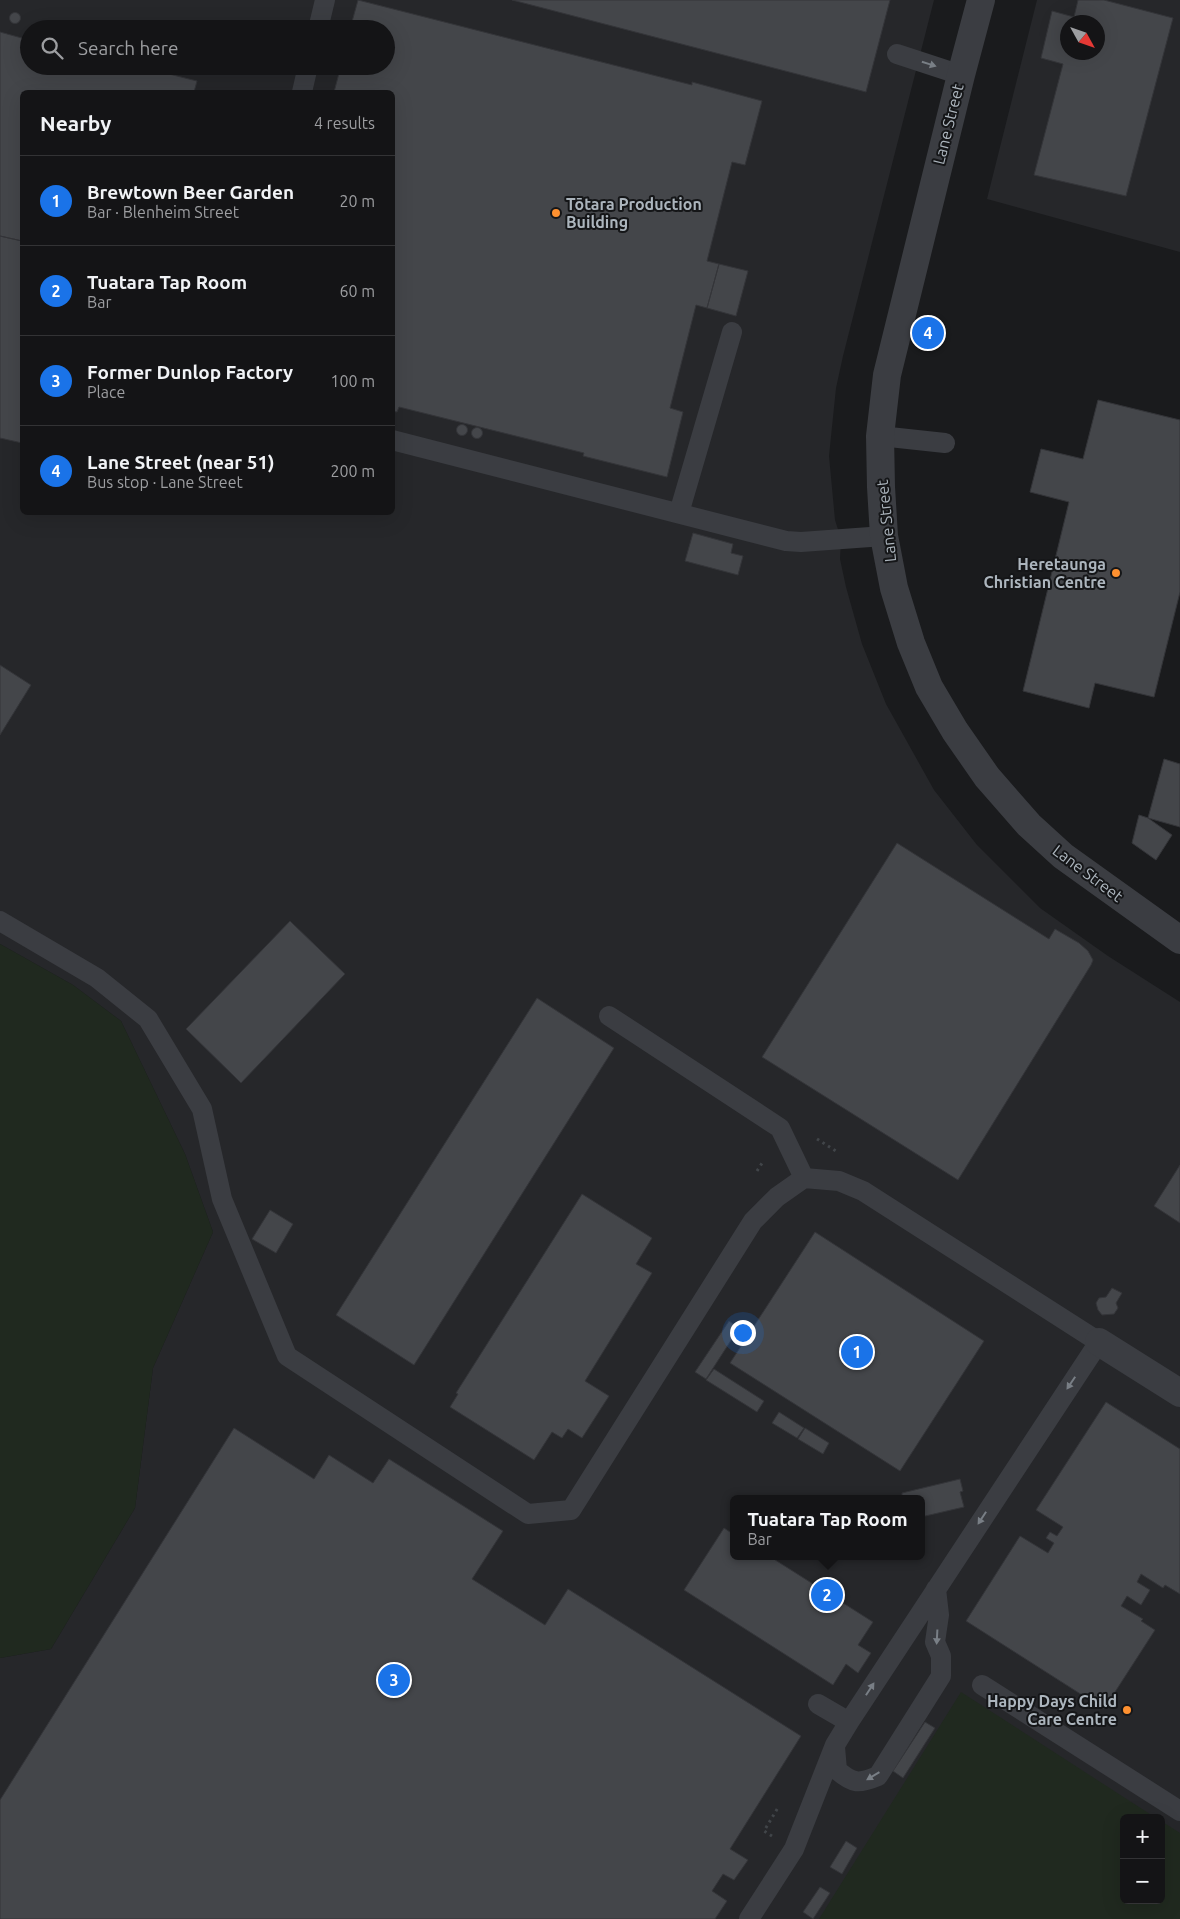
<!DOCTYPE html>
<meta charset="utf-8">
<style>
body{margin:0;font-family:Ubuntu,sans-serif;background:#212123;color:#f1f3f6}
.controls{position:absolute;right:15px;bottom:15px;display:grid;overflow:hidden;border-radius:8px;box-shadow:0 5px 20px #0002}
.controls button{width:45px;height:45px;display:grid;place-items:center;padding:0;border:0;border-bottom:1px solid #333335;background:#141416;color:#f1f3f6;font:25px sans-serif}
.compass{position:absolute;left:1060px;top:15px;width:45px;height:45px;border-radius:50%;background:#141416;box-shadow:0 5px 20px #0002;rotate:130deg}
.you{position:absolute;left:742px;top:1332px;width:18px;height:18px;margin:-12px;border:4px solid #fff;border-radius:50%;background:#1a73e8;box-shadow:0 0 0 8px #1a73e833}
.badge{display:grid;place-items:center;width:32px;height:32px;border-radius:50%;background:#1a73e8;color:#fff;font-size:16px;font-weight:700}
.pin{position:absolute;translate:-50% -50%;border:2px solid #fff;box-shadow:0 1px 5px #0006}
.popup{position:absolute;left:730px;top:1495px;width:195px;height:65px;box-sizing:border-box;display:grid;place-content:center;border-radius:8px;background:#141416;filter:drop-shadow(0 1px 4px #0005);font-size:16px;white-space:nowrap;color:#9d9ea1}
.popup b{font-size:19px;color:#f1f3f6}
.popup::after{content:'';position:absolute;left:50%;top:100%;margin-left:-10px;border:10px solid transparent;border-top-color:#141416}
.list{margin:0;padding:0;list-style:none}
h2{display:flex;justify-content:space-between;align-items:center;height:65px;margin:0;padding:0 20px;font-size:21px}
h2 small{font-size:16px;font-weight:400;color:#9d9ea1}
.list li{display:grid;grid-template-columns:32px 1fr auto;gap:15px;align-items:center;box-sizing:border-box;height:90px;padding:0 20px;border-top:1px solid #333335}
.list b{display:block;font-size:19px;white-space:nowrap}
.list p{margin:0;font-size:16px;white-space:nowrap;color:#9d9ea1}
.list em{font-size:16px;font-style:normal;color:#9d9ea1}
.icon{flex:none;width:28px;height:28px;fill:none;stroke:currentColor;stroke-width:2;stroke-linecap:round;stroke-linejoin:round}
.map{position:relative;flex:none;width:1180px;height:1919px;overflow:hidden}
.search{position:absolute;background:#141416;box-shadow:0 5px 20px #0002;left:20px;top:20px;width:375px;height:55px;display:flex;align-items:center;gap:12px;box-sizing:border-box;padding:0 18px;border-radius:28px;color:#9d9ea1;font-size:19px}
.panel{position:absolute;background:#141416;box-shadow:0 5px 20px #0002;left:20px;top:90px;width:375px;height:425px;border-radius:8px}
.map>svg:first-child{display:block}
</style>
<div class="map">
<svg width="1180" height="1919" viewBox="0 0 1180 1919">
<rect width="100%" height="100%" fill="#1a1b1d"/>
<path fill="#26272a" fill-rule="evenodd" d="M 0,0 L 934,0 L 843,356 L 836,388 L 829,456 L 835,520 L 841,539 L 840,559 L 846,587 L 862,644 L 886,704 L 934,790 L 977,845 L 1040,908 L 1108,956 L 1180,1002 L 1180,1919 L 0,1919 L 0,1658 L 51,1649 L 135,1508 L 153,1368 L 213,1232 L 185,1154 L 121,1021 L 73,985 L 0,944 ZM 29,29 L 386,29 L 386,66 L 29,66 ZM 22,92 L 392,92 L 392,512 L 22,512 ZM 733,1499 L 921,1499 L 921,1556 L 733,1556 ZM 1124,1818 L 1161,1818 L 1161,1900 L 1124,1900 Z
M 1037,0 L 1180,0 L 1180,252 L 987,199 ZM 1068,22 L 1098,22 L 1098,52 L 1068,52 Z"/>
<path fill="#20291f" d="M 0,944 L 73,985 L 121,1021 L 185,1154 L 213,1232 L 153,1368 L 135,1508 L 51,1649 L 0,1658 Z
M 961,1692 L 1156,1818 L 1124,1818 L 1124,1900 L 1161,1900 L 1161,1821 L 1180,1833 L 1180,1919 L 819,1919 Z"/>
<path fill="#44464a" stroke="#343539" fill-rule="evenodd" d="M 358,0 L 692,85 L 692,82 L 762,101 L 745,165 L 732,162 L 707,261 L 719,264 L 707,308 L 696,305 L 670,408 L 683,412 L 667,477 L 583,456 L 584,453 L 399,407 L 397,412 L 392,411 L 392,92 L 334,92 L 341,66 L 386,66 L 386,29 L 350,29 Z
M 512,0 L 890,0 L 866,92 Z
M 1078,0 L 1104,0 L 1173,18 L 1126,196 L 1034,175 L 1063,64 L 1041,58 L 1052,11 L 1074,17 ZM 1068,22 L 1098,22 L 1098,52 L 1068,52 Z
M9.5 18a5.5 5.5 0 1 1 11 0a5.5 5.5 0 1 1-11 0Z
M 0,32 L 29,40 L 29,66 L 137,66 L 197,81 L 194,92 L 22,92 L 22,241 L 0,236 Z
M 0,236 L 22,241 L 22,443 L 0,438 Z
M 719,264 L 748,271 L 736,316 L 707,308 Z
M 1098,400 L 1180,420 L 1180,592 L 1154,697 L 1095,683 L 1089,708 L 1023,691 L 1069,502 L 1030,492 L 1041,449 L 1083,459 Z
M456.5 430a5.5 5.5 0 1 1 11 0a5.5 5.5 0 1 1-11 0Z
M471.5 433a5.5 5.5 0 1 1 11 0a5.5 5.5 0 1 1-11 0Z
M 693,533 L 733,544 L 731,553 L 743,556 L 738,575 L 685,561 Z
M 0,665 L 31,685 L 0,735 Z
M 1164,759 L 1180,764 L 1180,827 L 1148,818 Z
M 1139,815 L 1148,818 L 1172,835 L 1156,860 L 1132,843 Z
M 897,843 L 1049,939 L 1055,929 L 1079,943 L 1088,951 L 1093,960 L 1091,965 L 958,1180 L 762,1057 Z
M 290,921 L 345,974 L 241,1083 L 186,1029 Z
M 537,998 L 614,1048 L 414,1365 L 336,1315 Z
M 1180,1165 L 1180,1223 L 1154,1206 Z
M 582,1194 L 652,1238 L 636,1264 L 652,1273 L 585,1381 L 609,1396 L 582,1438 L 568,1429 L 562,1438 L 552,1432 L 534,1460 L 450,1407 L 458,1394 L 456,1393 Z
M 270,1210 L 293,1224 L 276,1253 L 252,1239 Z
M 815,1232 L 984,1341 L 900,1471 L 730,1363 Z
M 1112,1288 L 1122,1293 L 1116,1303 L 1118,1308 L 1114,1314 L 1102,1315 L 1098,1310 L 1096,1303 L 1099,1298 L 1106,1297 Z
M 729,1321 L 739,1328 L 706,1379 L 695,1372 Z
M 714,1369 L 764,1401 L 757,1412 L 706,1380 Z
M 1106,1402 L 1180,1449 L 1180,1594 L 1165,1585 L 1163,1588 L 1141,1574 L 1137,1582 L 1150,1590 L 1141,1605 L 1127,1596 L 1121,1606 L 1143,1619 L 1141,1621 L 1155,1630 L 1104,1709 L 966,1621 L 1020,1536 L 1048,1553 L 1054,1543 L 1046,1538 L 1050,1532 L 1057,1536 L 1063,1527 L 1036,1510 Z
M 779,1412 L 804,1428 L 797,1438 L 772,1423 Z
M 234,1428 L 314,1479 L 329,1455 L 373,1483 L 389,1459 L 503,1531 L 472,1579 L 545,1625 L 568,1589 L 801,1736 L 730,1849 L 748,1860 L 734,1880 L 723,1874 L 712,1891 L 727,1901 L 715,1919 L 0,1919 L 0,1800 Z
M 805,1428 L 829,1443 L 823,1454 L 798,1439 Z
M 960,1479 L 963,1491 L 960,1492 L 964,1507 L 921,1517 L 921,1499 L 902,1499 L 902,1493 Z
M 724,1528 L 733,1534 L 733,1556 L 769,1556 L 873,1622 L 858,1645 L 871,1653 L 858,1673 L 846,1664 L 833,1685 L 684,1590 Z
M 925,1722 L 935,1728 L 903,1778 L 893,1771 Z
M 846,1841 L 857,1848 L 842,1874 L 830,1867 Z
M 820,1887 L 830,1893 L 813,1919 L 803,1912 Z"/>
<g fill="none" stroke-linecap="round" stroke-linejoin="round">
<path stroke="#414549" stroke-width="3" stroke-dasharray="2.5 4" stroke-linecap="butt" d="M 817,1139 L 839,1153
M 757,1171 L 764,1160
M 772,1836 L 764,1831 L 779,1806"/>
<path stroke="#3b3d42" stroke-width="20" d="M 318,29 L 325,0
M 897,54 L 961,75
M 302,92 L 308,66
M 880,436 L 945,443
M 392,440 L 786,541 L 801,542 L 884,536
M 679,513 L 732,332
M 0,921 L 97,978 L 148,1019 L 202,1109 L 222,1199 L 287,1356 L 528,1514 L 571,1510 L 753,1221 L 777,1197 L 804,1178
M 609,1016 L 780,1128 L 804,1178 L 839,1181 L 863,1191 L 1099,1342 L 849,1722 L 835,1745 L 794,1849 L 749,1919
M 982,1685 L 1180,1811
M 818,1704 L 849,1722
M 835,1747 L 837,1770 C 853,1784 859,1784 878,1776 L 941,1676 L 941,1656 L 935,1642 L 939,1615 L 936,1589"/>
<path stroke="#3b3d42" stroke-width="28" d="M 1099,1342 L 1180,1393"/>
<path stroke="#3b3d42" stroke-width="28" d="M 981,0 L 961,75 L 887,375 L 880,436 L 881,487 L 884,536 L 894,588 L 911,643 L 929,687 L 955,731 L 987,777 L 1029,825 L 1063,856 L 1180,940"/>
</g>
<defs><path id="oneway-solid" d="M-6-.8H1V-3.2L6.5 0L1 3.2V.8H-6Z" transform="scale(1.25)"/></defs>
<g fill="#797f86">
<use href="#oneway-solid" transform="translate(929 64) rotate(18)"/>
<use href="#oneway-solid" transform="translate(1071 1383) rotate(124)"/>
<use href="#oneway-solid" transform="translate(982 1518) rotate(123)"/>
<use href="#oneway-solid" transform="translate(937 1637) rotate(93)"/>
<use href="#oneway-solid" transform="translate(870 1689) rotate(-57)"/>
<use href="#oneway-solid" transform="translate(873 1776) rotate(149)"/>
</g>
<g fill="#ff9130" stroke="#151618" stroke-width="2">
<circle cx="556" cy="213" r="5"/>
<circle cx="1116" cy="573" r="5"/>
<circle cx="1127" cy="1710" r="5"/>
</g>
<g text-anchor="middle" stroke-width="4" stroke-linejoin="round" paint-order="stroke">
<g font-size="16" fill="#acb5bd" stroke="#151618">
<text transform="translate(948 124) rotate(-76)" y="6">Lane Street</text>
<text transform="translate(886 521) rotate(-96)" y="6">Lane Street</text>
<text transform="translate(1088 873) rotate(37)" y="6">Lane Street</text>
</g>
<g font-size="16" font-weight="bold" fill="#acb5bd" stroke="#151618" text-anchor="end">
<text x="566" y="210" text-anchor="start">Tōtara Production<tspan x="566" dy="18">Building</tspan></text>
<text x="1106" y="570">Heretaunga<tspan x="1106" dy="18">Christian Centre</tspan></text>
<text x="1117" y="1707">Happy Days Child<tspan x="1117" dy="18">Care Centre</tspan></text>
</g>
</g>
</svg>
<div class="controls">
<button>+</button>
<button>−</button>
</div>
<svg class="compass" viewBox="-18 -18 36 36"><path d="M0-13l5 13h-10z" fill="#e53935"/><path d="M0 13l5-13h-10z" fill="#9d9ea1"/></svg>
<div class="you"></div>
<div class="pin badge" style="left:857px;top:1352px">1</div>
<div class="pin badge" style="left:827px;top:1595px">2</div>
<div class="popup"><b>Tuatara Tap Room</b>Bar</div>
<div class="pin badge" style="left:394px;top:1680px">3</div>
<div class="pin badge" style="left:928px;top:333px">4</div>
<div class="search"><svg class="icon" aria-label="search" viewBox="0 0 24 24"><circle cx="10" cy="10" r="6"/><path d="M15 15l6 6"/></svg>Search here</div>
<section class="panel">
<h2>Nearby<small>4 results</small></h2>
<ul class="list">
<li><span class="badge">1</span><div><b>Brewtown Beer Garden</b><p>Bar · Blenheim Street</p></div><em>20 m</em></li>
<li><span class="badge">2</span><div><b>Tuatara Tap Room</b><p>Bar</p></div><em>60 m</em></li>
<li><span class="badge">3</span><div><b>Former Dunlop Factory</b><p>Place</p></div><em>100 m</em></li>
<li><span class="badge">4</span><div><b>Lane Street (near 51)</b><p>Bus stop · Lane Street</p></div><em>200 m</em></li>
</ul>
</section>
</div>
